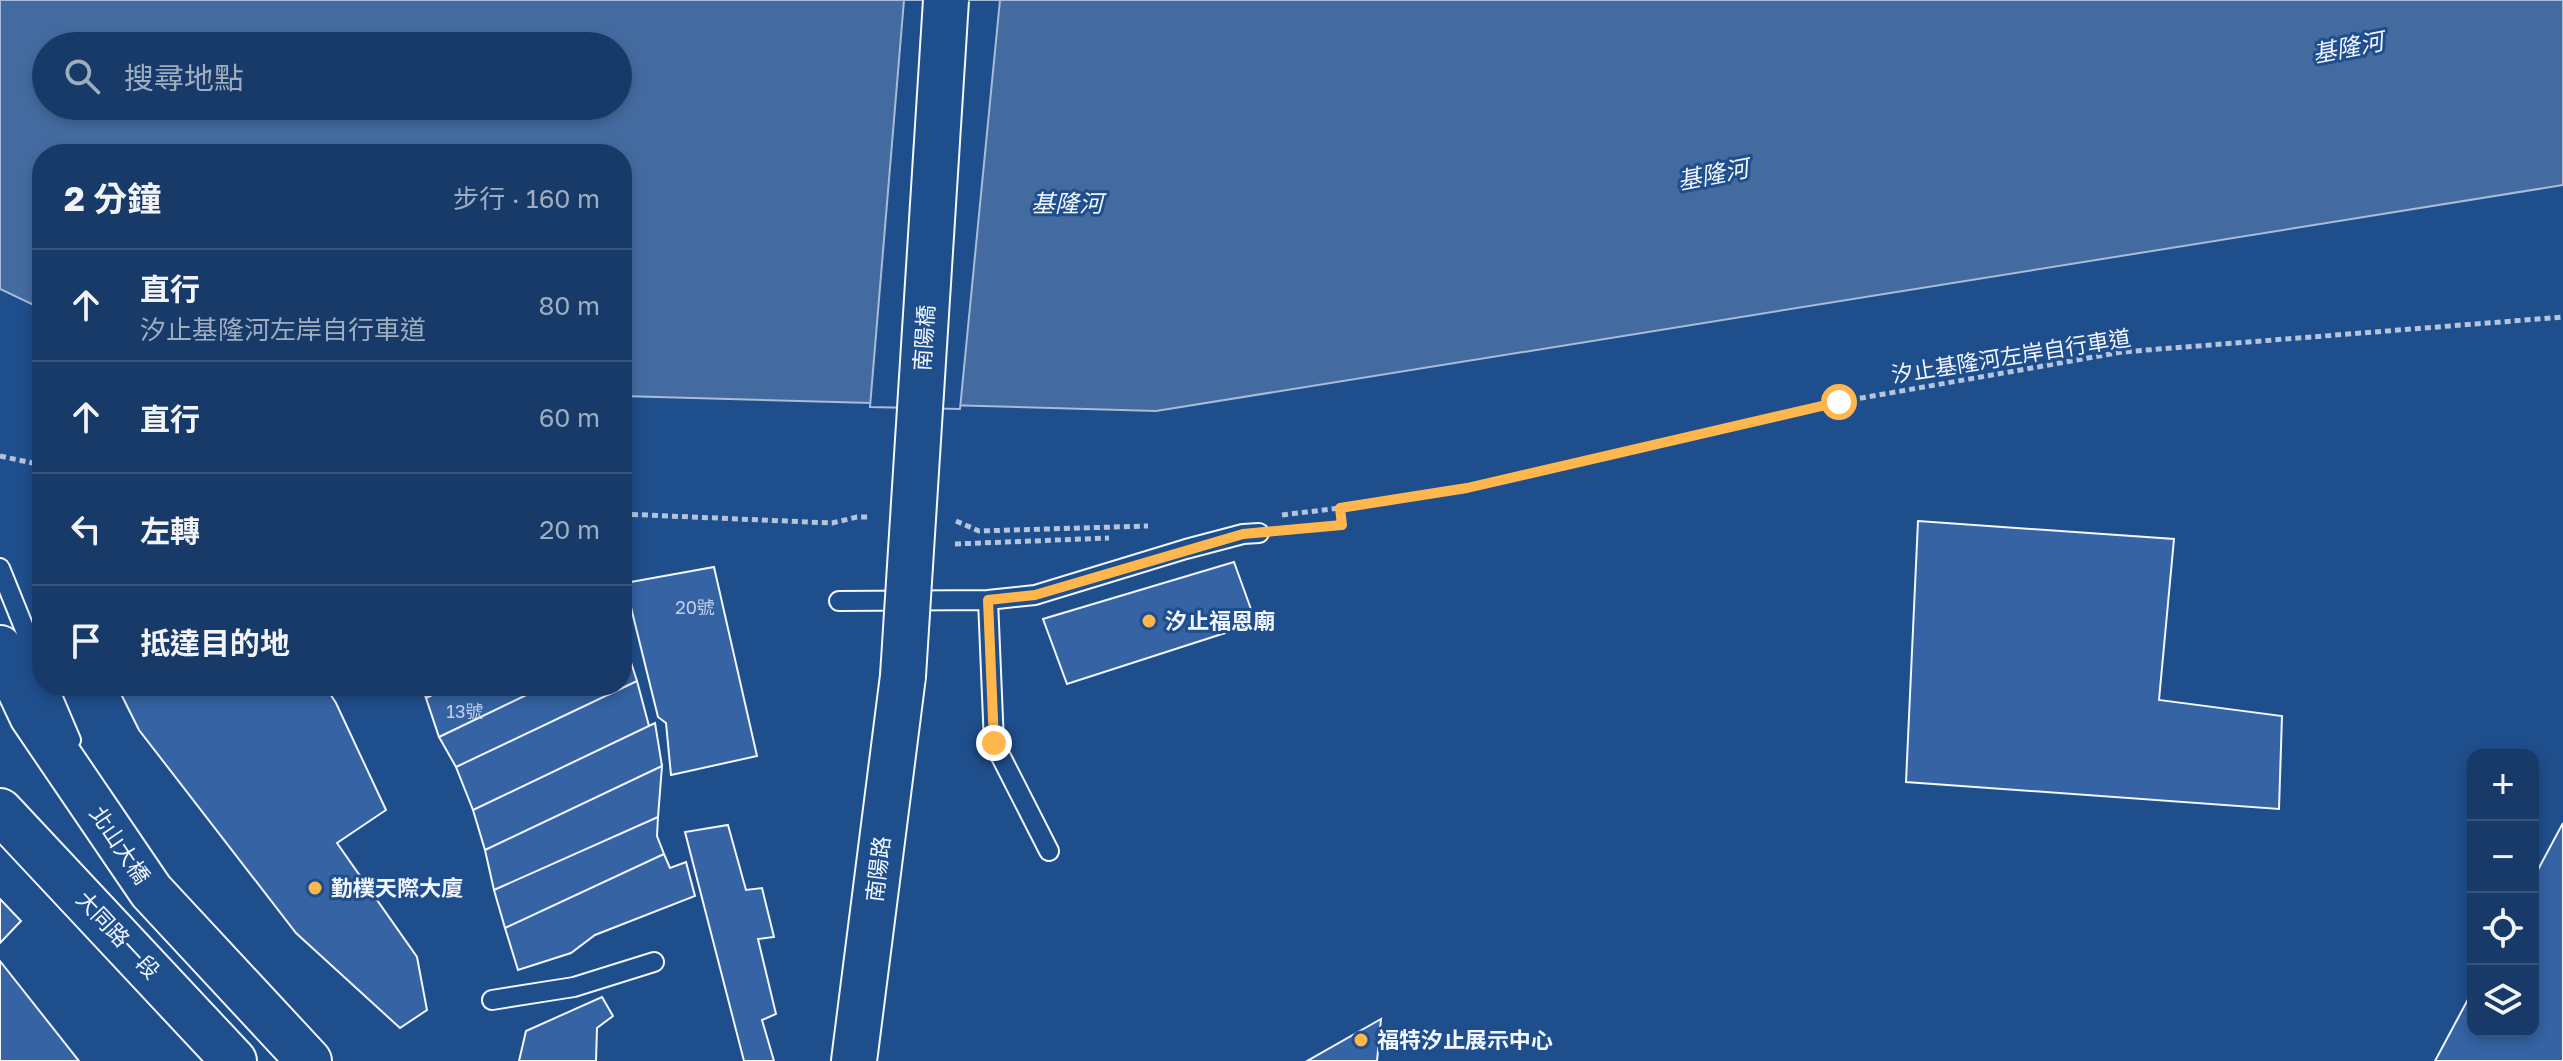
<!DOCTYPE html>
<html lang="zh-TW">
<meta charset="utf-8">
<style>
body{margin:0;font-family:"Golos Text","Noto Sans TC",sans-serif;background:#20416f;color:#f1f3f6}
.controls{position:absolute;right:24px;bottom:24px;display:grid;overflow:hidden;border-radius:16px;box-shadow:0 4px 12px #0003}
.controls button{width:72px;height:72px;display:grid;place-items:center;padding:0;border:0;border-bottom:2px solid #36547d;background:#173a69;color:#f1f3f6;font:40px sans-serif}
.stop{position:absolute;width:24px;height:24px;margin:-18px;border:6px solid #ffb74d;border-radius:50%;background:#fff}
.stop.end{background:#ffb74d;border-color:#fff;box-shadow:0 2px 8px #0008}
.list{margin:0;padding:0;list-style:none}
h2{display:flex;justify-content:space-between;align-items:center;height:104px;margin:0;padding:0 32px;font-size:34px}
h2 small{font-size:26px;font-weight:400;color:#9eadc0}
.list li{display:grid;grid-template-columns:52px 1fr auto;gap:24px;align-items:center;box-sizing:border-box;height:112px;padding:0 32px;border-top:2px solid #36547d}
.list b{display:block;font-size:30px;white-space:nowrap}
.list p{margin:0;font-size:26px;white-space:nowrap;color:#9eadc0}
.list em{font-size:26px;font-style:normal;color:#9eadc0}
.icon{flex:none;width:44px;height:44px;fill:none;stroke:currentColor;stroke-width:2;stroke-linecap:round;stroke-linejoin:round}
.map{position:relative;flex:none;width:2563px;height:1061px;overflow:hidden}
.search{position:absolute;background:#173a69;box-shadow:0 4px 12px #0003;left:32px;top:32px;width:600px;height:88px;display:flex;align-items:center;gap:20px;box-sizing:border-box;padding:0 28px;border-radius:44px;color:#9eadc0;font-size:30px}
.panel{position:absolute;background:#173a69;box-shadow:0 4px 12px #0003;left:32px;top:144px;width:600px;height:552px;border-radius:32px}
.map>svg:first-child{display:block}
</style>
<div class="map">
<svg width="2563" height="1061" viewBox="0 0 2563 1061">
<rect width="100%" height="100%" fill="#1f4e8c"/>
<path fill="#446ba0" stroke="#a8bbd7" stroke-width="2" fill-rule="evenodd" d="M 0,0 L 2563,0 L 2563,185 L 1156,411 L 622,396 L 622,154 L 42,154 L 42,309 L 0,289 ZM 46,46 L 618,46 L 618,106 L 46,106 Z"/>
<path fill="#1f4e8c" stroke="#a8bbd7" stroke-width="2" d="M 904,0 L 1000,0 L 960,409 L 870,407 Z"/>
<path fill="#3563a3" stroke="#f2f6ff" stroke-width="2" d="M 1918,521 L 2174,539 L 2159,700 L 2282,716 L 2279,809 L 1906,782 Z
M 1234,562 L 1256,623 L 1067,684 L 1043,619 Z
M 714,567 L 757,756 L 671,775 L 666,723 L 658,717 L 625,583 Z
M 626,647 L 637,681 L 456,767 L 439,737 L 545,686 L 622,686 L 622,649 Z
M 637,681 L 649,726 L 473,810 L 456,767 Z
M 117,686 L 325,686 L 336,703 L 386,810 L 337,843 L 417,957 L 427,1010 L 400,1028 L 296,933 L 139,730 Z
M 422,686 L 451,686 L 426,698 Z
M 451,686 L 545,686 L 439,737 L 426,698 Z
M 655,723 L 662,766 L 485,850 L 473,810 Z
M 662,766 L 658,817 L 494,890 L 485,850 Z
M 658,817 L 657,836 L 664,854 L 505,928 L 494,890 Z
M 2563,823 L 2563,1061 L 2435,1061 L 2473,990 L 2473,1031 L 2533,1031 L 2533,879 Z
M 728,825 L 746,890 L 762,888 L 774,937 L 758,939 L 776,1014 L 762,1020 L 774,1061 L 744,1061 L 685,832 Z
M 664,854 L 670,868 L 686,862 L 695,896 L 595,935 L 571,953 L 518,970 L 505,928 Z
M 0,899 L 21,921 L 0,943 Z
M 0,961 L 79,1061 L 0,1061 Z
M 602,997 L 613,1016 L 597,1028 L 596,1061 L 519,1061 L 526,1031 Z
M 1381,1019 L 1377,1061 L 1307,1061 Z"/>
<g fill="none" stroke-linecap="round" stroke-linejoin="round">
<defs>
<path id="lane" d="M 0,568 L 42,672
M 988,600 L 994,743 L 1049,851
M 839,601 L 988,600 L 1035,595 L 1186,549 L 1243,534 L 1259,533
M 48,686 L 71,740
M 492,1000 L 574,987 L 654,962"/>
<path id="secondary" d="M 854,1061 L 903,676"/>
<path id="primary" d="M 0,648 L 32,716 L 151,891 L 309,1061
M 0,811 L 234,1061"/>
</defs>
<use href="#lane" stroke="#f2f6ff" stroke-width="22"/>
<use href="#secondary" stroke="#f2f6ff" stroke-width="48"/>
<use href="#primary" stroke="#f2f6ff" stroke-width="48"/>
<path stroke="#b3c4dc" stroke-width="5" stroke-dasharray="6 4" stroke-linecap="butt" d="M 0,456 L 42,465
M 622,514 L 832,523 L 857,517 L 870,517
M 1282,515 L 1340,508 L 1467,488 L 1839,402 L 2122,352 L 2563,317
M 956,521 L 979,531 L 1148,526
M 1288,530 L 1342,525 L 1340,508
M 955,544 L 1109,538"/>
<use href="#lane" stroke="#1f4e8c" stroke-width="18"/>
<use href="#secondary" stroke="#1f4e8c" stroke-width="44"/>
<use href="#primary" stroke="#1f4e8c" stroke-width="44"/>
<defs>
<path id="secondary-bridge" d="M 903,676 L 946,0"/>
</defs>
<use href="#secondary-bridge" stroke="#f2f6ff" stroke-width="48" stroke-linecap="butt"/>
<use href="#secondary-bridge" stroke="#1f4e8c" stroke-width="44"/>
</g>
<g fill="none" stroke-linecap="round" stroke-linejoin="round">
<path stroke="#ffb74d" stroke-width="10" d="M 994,743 L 988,600 L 1035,595 L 1243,534 L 1342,525 L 1340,508 L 1467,488 L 1839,402"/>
</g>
<g fill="#ffb74d" stroke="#1f4e8c" stroke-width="3">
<circle cx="1149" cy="621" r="8"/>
<circle cx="315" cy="888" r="8"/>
<circle cx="1361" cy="1040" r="8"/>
</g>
<g text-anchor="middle" stroke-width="6" stroke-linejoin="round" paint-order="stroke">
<g font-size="18" fill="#c3d1e8">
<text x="695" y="614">20號</text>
<text x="465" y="718">13號</text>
</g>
<g font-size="22" fill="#f2f6ff" stroke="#1f4e8c">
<text transform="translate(924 338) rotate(-86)" y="8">南陽橋</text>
<text transform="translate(2011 356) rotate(-9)" y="8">汐止基隆河左岸自行車道</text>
<text transform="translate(120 845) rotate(56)" y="8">北山大橋</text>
<text transform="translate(878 869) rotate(-83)" y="8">南陽路</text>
<text transform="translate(118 935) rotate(47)" y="8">大同路一段</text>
</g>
<g font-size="22" font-weight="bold" fill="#f2f6ff" stroke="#1f4e8c" text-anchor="start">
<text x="1165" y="629">汐止福恩廟</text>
<text x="331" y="896">勤樸天際大廈</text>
<text x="1377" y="1048">福特汐止展示中心</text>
</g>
<g font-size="24" font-style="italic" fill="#f2f6ff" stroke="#1f4e8c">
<text transform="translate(2348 48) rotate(-11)" y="8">基隆河</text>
<text transform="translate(1713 175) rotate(-11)" y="8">基隆河</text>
<text x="1067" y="212">基隆河</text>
</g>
</g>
</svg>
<div class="controls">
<button>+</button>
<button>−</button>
<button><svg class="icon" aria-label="locate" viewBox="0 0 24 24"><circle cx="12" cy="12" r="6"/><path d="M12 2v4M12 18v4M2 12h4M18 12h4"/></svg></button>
<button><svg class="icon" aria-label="layers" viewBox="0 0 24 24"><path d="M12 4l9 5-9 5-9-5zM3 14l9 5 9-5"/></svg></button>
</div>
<div class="stop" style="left:1839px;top:402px"></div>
<div class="stop end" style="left:994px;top:743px"></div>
<div class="search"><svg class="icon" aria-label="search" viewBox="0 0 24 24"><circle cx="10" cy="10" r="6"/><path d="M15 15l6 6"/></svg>搜尋地點</div>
<section class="panel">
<h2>2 分鐘<small>步行 · 160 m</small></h2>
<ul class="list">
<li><svg class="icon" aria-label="ahead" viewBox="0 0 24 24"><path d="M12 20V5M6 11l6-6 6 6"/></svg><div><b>直行</b><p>汐止基隆河左岸自行車道</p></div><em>80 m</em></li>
<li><svg class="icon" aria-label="ahead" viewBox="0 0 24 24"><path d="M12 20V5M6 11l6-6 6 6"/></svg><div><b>直行</b></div><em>60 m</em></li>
<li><svg class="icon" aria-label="left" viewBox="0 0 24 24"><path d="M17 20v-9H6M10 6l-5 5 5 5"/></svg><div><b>左轉</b></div><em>20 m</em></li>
<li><svg class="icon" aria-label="arrive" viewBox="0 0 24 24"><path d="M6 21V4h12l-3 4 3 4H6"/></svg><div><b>抵達目的地</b></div></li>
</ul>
</section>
</div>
